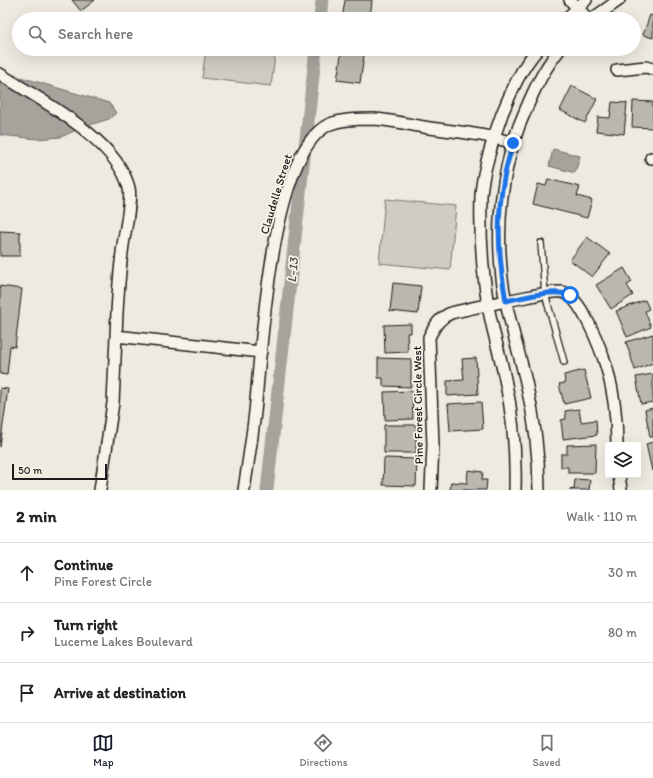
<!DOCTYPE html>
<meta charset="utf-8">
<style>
body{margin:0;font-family:Itim,sans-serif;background:#f2f2f2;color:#222}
.controls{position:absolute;right:12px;bottom:12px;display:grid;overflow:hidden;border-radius:4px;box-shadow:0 4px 16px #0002}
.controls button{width:36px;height:36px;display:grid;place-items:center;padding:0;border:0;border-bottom:1px solid #e0e0e0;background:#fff;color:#222;font:20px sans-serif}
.scale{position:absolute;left:12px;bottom:10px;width:95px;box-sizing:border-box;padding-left:4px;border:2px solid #1c1c1c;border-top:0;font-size:11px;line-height:14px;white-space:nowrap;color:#1c1c1c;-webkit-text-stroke:3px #f7f3e8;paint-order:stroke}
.stop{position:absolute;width:12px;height:12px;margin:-9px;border:3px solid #1a73e8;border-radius:50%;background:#fff}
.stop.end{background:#1a73e8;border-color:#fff;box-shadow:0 1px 4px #0008}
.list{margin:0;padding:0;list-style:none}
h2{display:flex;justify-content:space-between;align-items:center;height:52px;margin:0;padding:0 16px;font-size:17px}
h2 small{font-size:13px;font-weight:400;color:#767676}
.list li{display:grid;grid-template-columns:26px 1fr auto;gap:12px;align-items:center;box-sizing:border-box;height:60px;padding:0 16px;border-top:1px solid #e0e0e0}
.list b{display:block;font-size:15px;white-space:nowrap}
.list p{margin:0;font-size:13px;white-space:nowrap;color:#767676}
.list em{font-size:13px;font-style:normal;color:#767676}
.icon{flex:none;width:22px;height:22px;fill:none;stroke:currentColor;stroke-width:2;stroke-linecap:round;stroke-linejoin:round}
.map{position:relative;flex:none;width:653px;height:490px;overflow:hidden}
.search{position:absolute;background:#fff;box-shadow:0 4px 16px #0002;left:12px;right:12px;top:12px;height:44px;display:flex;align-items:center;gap:10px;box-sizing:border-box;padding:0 14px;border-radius:22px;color:#767676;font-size:15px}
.sheet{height:232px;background:#fff}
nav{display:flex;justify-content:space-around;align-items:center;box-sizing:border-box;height:56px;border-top:1px solid #e0e0e0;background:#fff;font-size:11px;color:#767676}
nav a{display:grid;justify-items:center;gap:2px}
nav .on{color:#111827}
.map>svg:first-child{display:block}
</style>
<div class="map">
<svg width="653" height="490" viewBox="0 0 653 490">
<rect width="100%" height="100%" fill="#eeeae0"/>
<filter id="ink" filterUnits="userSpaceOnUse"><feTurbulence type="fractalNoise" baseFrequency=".025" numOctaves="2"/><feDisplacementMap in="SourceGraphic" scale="8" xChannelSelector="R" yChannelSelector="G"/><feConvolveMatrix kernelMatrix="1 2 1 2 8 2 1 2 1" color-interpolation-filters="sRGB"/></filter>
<g filter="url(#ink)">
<path fill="#cfccc3" stroke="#767470" d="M 210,12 L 269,19 L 209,19 Z
M 206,49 L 276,49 L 271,86 L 202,78 Z
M 385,199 L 456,206 L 450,270 L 379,263 Z"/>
<path fill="#a6a39d" stroke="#6f6d69" d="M 0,71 L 109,103 L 116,113 L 109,119 L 83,127 L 61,137 L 37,139 L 0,135 Z
M 553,149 L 580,156 L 575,173 L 549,166 Z"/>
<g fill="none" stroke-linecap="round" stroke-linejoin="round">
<path stroke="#a6a39d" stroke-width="13" d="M 320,19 L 322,0
M 267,490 L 316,49"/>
</g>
<path fill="#bab7af" stroke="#1c1c1c" d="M 72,0 L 95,0 L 81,11 Z
M 345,0 L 372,0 L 370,19 L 342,19 Z
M 650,15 L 653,16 L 653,38 L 643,35 Z
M 342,49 L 365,49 L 360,83 L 337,80 Z
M 572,86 L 597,99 L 585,123 L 560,110 Z
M 633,101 L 653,102 L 653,128 L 632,127 Z
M 612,102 L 627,103 L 624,134 L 596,131 L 598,117 L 610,118 Z
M 548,179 L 580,187 L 577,196 L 592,200 L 587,218 L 533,204 L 538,184 L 546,186 Z
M 0,231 L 20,232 L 20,256 L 0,256 Z
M 587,237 L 610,254 L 592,277 L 570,260 Z
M 624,268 L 632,282 L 627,285 L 633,295 L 611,309 L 596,285 Z
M 393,283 L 421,286 L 418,314 L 390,311 Z
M 0,286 L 22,289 L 15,347 L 10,346 L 7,375 L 0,374 Z
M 645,300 L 649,309 L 645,311 L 651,327 L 627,337 L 616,311 Z
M 411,324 L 411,333 L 407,333 L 408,352 L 385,353 L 384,325 Z
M 653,334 L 653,363 L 635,370 L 626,342 Z
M 378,358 L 411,359 L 411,387 L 383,386 L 383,378 L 378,378 Z
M 476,358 L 478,394 L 447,396 L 447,381 L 464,380 L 462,359 Z
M 584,370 L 591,398 L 564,404 L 559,384 L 565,383 L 564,375 Z
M 653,374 L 653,402 L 641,404 L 636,377 Z
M 0,388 L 8,389 L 0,447 Z
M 412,391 L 413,419 L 385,420 L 384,392 Z
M 481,402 L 483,429 L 450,431 L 448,404 Z
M 653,408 L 653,437 L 650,437 L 645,410 Z
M 579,409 L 581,422 L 596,420 L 597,435 L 563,439 L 561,420 L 566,419 L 565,411 Z
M 384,425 L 416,425 L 416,453 L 384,453 Z
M 653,442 L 653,471 L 652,471 L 646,444 Z
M 596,444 L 595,473 L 568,473 L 568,467 L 561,467 L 561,454 L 567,454 L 567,445 Z
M 384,458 L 417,459 L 416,486 L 383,485 Z
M 468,470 L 483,472 L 482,480 L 487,480 L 486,490 L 450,490 L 451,482 L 467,483 Z
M 575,479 L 590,480 L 589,490 L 569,490 L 574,489 Z"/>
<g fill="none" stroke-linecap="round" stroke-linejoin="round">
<defs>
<path id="lane" d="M 541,243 L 545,294 L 564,362"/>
<path id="street" d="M 570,0 L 588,19
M 566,19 L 586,0
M 592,19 L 619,0
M 617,70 L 646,67 L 653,69
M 0,74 C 40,100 117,139 129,188 C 132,200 125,231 123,245 C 119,275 117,305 116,336 L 261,352
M 651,158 L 653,158
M 619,475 L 621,490
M 100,490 L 113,403 L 116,336
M 244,490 C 248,464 252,438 255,412 C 261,351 271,154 328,125 C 340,119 360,119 373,119 C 392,120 411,125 430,128 C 458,132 486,134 513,143
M 431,490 L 433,445 L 429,337 C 435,326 439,318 451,313 C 476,307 501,302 526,297 C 537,295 551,291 562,292 C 581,295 602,352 607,369 C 614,393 617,420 617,445
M 515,490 C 516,453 513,415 505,379 C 500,354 492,330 488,305 C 482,270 480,232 481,196 C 482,174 494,136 502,114 C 512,90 521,68 538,49
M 539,490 C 539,455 534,416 526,382 C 518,347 506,313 502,278 C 496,227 501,175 519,126 C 530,99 541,72 560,49"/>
</defs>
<use href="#lane" stroke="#1c1c1c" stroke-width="8"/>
<use href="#street" stroke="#1c1c1c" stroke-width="14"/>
<use href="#lane" stroke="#f7f3e8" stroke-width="5.5"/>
<use href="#street" stroke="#f7f3e8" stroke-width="11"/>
</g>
</g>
<g fill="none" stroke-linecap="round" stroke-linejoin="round" filter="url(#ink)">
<path stroke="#1a73e8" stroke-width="5" d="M 513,143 C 510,155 506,166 504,178 C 496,218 499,262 506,301 C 526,297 550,289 570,295"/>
</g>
<g text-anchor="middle" stroke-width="3.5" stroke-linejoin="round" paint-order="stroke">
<g font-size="12" fill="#1c1c1c" stroke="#f7f3e8">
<text transform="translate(276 194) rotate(-73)" y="4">Claudelle Street</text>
<text transform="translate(418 405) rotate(-91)" y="4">Pine Forest Circle West</text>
</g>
<g font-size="13" font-style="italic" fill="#535250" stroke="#f7f3e8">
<text transform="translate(292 270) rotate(-84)" y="5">L-13</text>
</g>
</g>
</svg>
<div class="controls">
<button><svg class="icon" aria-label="layers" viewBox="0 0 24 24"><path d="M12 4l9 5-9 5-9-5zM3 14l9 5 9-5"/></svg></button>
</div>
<div class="scale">50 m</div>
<div class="stop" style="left:570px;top:295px"></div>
<div class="stop end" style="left:513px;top:143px"></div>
<div class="search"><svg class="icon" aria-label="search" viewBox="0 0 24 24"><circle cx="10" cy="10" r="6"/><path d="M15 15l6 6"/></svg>Search here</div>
</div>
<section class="sheet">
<h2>2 min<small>Walk · 110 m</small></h2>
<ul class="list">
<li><svg class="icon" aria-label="ahead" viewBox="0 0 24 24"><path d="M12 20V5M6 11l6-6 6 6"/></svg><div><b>Continue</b><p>Pine Forest Circle</p></div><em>30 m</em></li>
<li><svg class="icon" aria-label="right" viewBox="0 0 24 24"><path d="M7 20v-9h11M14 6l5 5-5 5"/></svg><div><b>Turn right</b><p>Lucerne Lakes Boulevard</p></div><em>80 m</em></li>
<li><svg class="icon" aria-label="arrive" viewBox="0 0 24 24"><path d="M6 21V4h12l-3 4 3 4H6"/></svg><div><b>Arrive at destination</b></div></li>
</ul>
</section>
<nav>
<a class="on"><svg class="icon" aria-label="map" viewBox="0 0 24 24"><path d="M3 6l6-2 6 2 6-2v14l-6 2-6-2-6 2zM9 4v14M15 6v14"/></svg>Map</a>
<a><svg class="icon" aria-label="directions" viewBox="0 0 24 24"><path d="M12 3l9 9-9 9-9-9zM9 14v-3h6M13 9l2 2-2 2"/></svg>Directions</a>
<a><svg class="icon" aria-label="saved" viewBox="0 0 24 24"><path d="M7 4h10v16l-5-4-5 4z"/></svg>Saved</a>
</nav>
